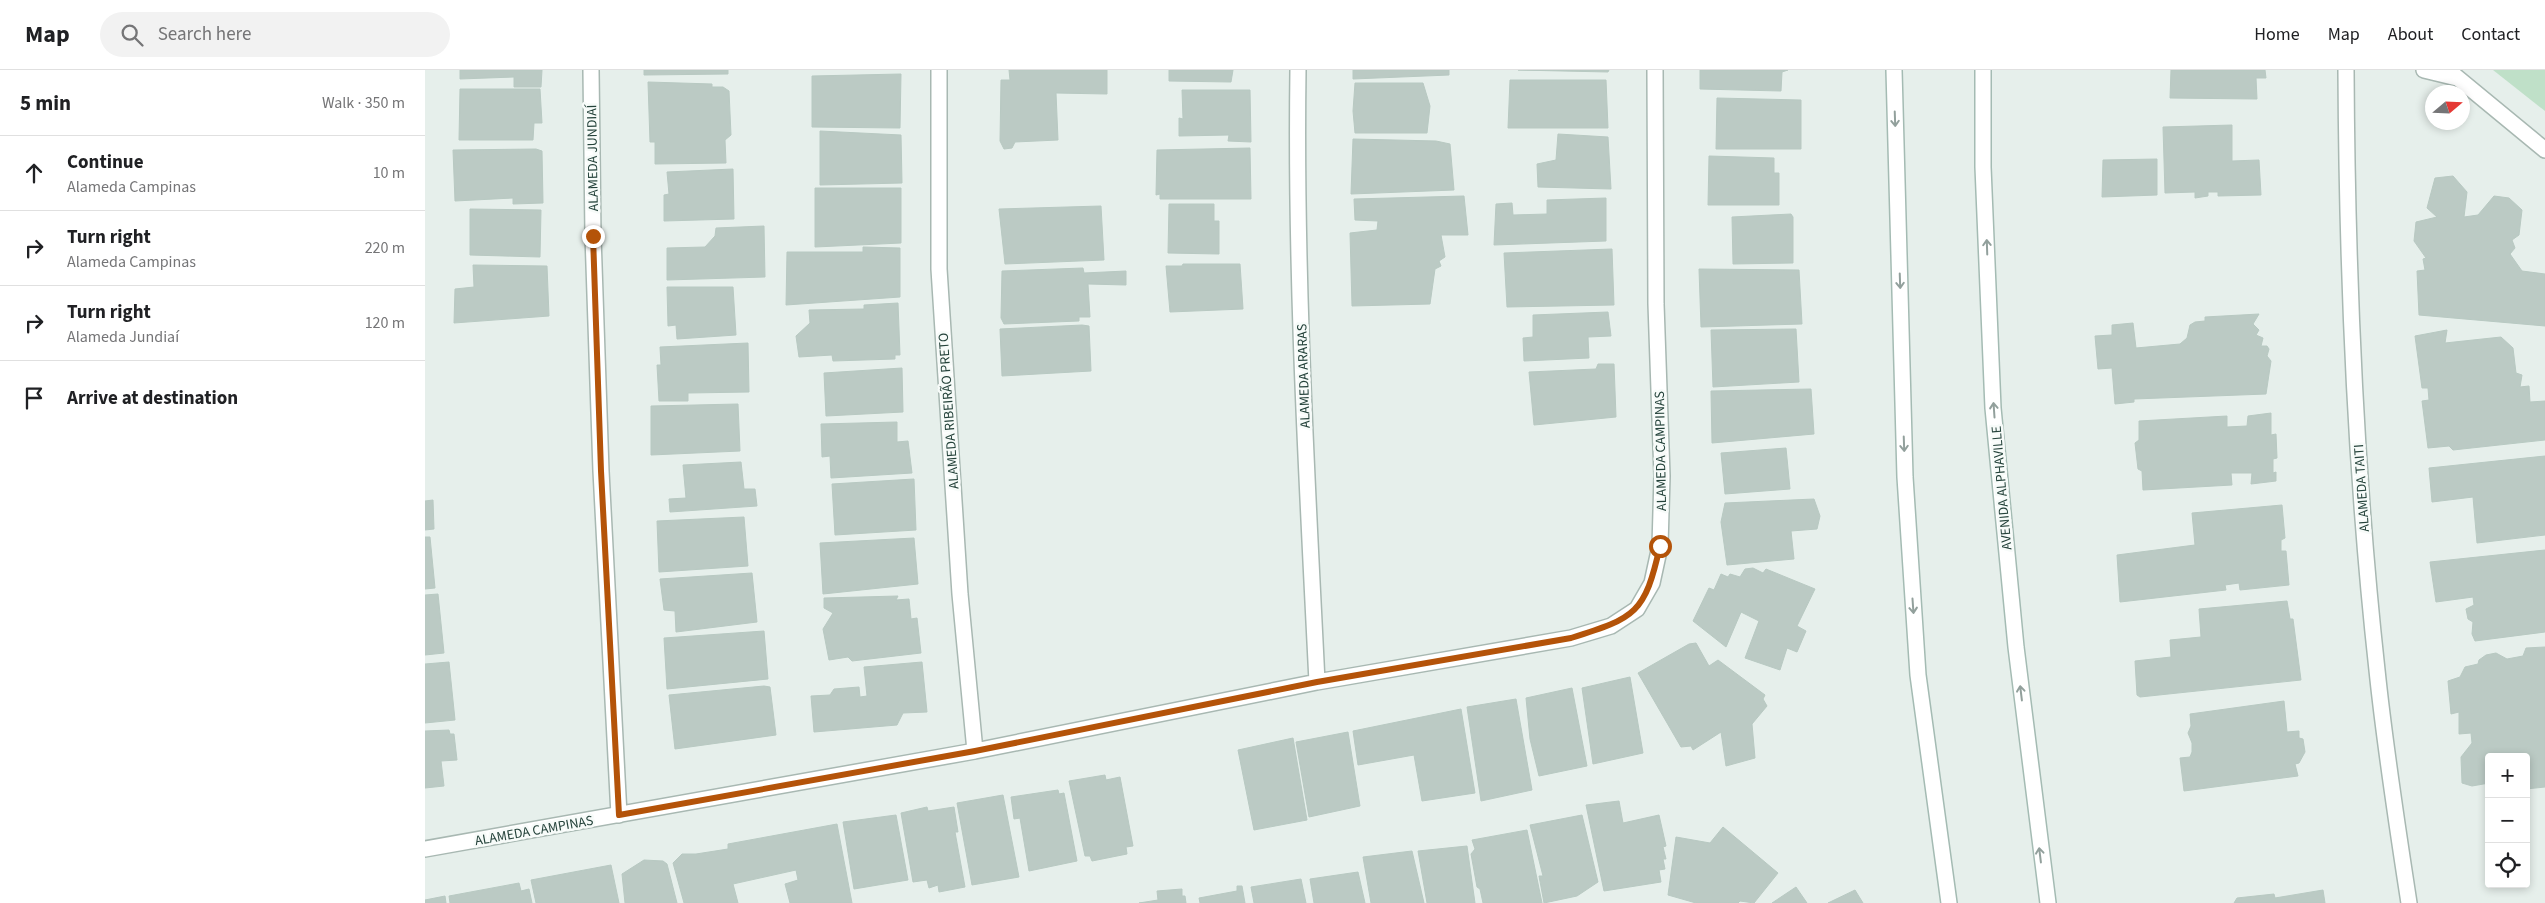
<!DOCTYPE html>
<meta charset="utf-8">
<style>
body{margin:0;font-family:"Source Sans 3",sans-serif;background:#f2f2f2;color:#202124}
.controls{position:absolute;right:15px;bottom:15px;display:grid;overflow:hidden;border-radius:5px;box-shadow:0 2px 8px #0003}
.controls button{width:45px;height:45px;display:grid;place-items:center;padding:0;border:0;border-bottom:1px solid #e0e0e0;background:#fff;color:#202124;font:25px sans-serif}
.compass{position:absolute;left:2000px;top:15px;width:45px;height:45px;border-radius:50%;background:#fff;box-shadow:0 2px 8px #0003;rotate:71deg}
.stop{position:absolute;width:15px;height:15px;margin:-11px;border:4px solid #b45309;border-radius:50%;background:#fff}
.stop.end{background:#b45309;border-color:#fff;box-shadow:0 1px 5px #0008}
.list{margin:0;padding:0;list-style:none}
h2{display:flex;justify-content:space-between;align-items:center;height:65px;margin:0;padding:0 20px;font-size:21px}
h2 small{font-size:16px;font-weight:400;color:#757577}
.list li{display:grid;grid-template-columns:32px 1fr auto;gap:15px;align-items:center;box-sizing:border-box;height:75px;padding:0 20px;border-top:1px solid #e0e0e0}
.list b{display:block;font-size:19px;white-space:nowrap}
.list p{margin:0;font-size:16px;white-space:nowrap;color:#757577}
.list em{font-size:16px;font-style:normal;color:#757577}
.icon{flex:none;width:28px;height:28px;fill:none;stroke:currentColor;stroke-width:2;stroke-linecap:round;stroke-linejoin:round}
.map{position:relative;flex:none;width:2120px;height:833px;overflow:hidden}
header{display:flex;align-items:center;gap:30px;box-sizing:border-box;height:70px;padding:0 25px;background:#fff;border-bottom:1px solid #e0e0e0}
header strong{font-size:24px}
nav{display:flex;gap:28px;margin-inline-start:auto;font-size:18px}
.search{width:350px;height:45px;background:#f2f2f2;display:flex;align-items:center;gap:12px;box-sizing:border-box;padding:0 18px;border-radius:28px;color:#757577;font-size:19px}
main{display:flex}
aside{flex:1;background:#fff}
.map>svg:first-child{display:block}
</style>
<header>
<strong>Map</strong>
<div class="search"><svg class="icon" aria-label="search" viewBox="0 0 24 24"><circle cx="10" cy="10" r="6"/><path d="M15 15l6 6"/></svg>Search here</div>
<nav><a>Home</a><a>Map</a><a>About</a><a>Contact</a></nav>
</header>
<main>
<aside>
<h2>5 min<small>Walk · 350 m</small></h2>
<ul class="list">
<li><svg class="icon" aria-label="ahead" viewBox="0 0 24 24"><path d="M12 20V5M6 11l6-6 6 6"/></svg><div><b>Continue</b><p>Alameda Campinas</p></div><em>10 m</em></li>
<li><svg class="icon" aria-label="right" viewBox="0 0 24 24"><path d="M7 20v-9h11M14 6l5 5-5 5"/></svg><div><b>Turn right</b><p>Alameda Campinas</p></div><em>220 m</em></li>
<li><svg class="icon" aria-label="right" viewBox="0 0 24 24"><path d="M7 20v-9h11M14 6l5 5-5 5"/></svg><div><b>Turn right</b><p>Alameda Jundiaí</p></div><em>120 m</em></li>
<li><svg class="icon" aria-label="arrive" viewBox="0 0 24 24"><path d="M6 21V4h12l-3 4 3 4H6"/></svg><div><b>Arrive at destination</b></div></li>
</ul>
</aside>
<div class="map">
<svg width="2120" height="833" viewBox="0 0 2120 833">
<rect width="100%" height="100%" fill="#e6efeb"/>
<path fill="#bfe0c8" d="M 2068,0 L 2120,0 L 2120,41 Z"/>
<path fill="#bbcac4" stroke="#b8c9c2" d="M 35,0 L 117,0 L 116,17 L 89,17 L 89,7 L 35,9 Z
M 219,0 L 303,0 L 303,4 L 219,5 Z
M 584,0 L 682,0 L 682,24 L 631,23 L 633,70 L 590,72 L 587,78 L 579,79 L 575,71 L 576,10 L 585,10 Z
M 744,0 L 808,0 L 806,12 L 744,11 Z
M 928,0 L 1024,0 L 1024,5 L 928,9 Z
M 1093,0 L 1184,0 L 1183,2 Z
M 1275,0 L 1363,0 L 1357,2 L 1356,21 L 1275,19 Z
M 1746,0 L 1840,0 L 1841,8 L 1831,8 L 1832,29 L 1745,28 Z
M 476,4 L 475,58 L 387,57 L 387,6 Z
M 1085,10 L 1181,10 L 1183,58 L 1083,58 Z
M 223,12 L 287,14 L 287,17 L 298,17 L 304,21 L 306,65 L 300,70 L 301,93 L 230,94 L 230,72 L 225,72 Z
M 930,13 L 998,13 L 1005,36 L 1002,63 L 930,63 L 928,41 Z
M 35,19 L 115,19 L 117,53 L 109,53 L 108,70 L 34,70 Z
M 757,20 L 825,20 L 826,72 L 803,71 L 804,65 L 754,66 L 754,48 L 758,49 Z
M 1292,28 L 1376,30 L 1376,79 L 1291,79 Z
M 1807,55 L 1807,91 L 1834,90 L 1836,125 L 1793,126 L 1793,122 L 1783,122 L 1783,126 L 1770,128 L 1770,122 L 1740,123 L 1738,57 Z
M 395,61 L 476,65 L 477,113 L 395,115 Z
M 1133,64 L 1183,67 L 1186,119 L 1113,117 L 1112,94 L 1131,90 Z
M 928,69 L 1011,71 L 1025,74 L 1029,120 L 926,124 Z
M 825,78 L 826,129 L 735,129 L 735,124 L 731,125 L 732,80 Z
M 111,79 L 117,81 L 118,133 L 88,134 L 88,128 L 30,131 L 28,80 Z
M 1284,86 L 1349,88 L 1349,103 L 1354,103 L 1354,135 L 1283,135 Z
M 1732,89 L 1732,125 L 1677,127 L 1678,90 Z
M 308,99 L 309,149 L 239,151 L 239,125 L 244,124 L 242,102 Z
M 2028,106 L 2042,122 L 2039,147 L 2053,145 L 2069,126 L 2084,128 L 2097,140 L 2094,165 L 2087,170 L 2090,178 L 2085,184 L 2097,201 L 2120,204 L 2120,256 L 1994,245 L 1992,201 L 2000,200 L 1998,189 L 2001,188 L 1989,171 L 1991,152 L 2012,147 L 2002,138 L 2010,108 Z
M 390,118 L 476,118 L 476,173 L 390,177 Z
M 1039,126 L 1043,165 L 1016,165 L 1020,187 L 1014,191 L 1016,196 L 1010,199 L 1005,234 L 927,236 L 925,163 L 952,160 L 953,151 L 930,150 L 929,129 Z
M 1181,128 L 1181,171 L 1069,175 L 1071,134 L 1087,133 L 1088,145 L 1122,144 L 1122,130 Z
M 744,134 L 789,134 L 789,151 L 794,151 L 794,184 L 743,183 Z
M 676,136 L 679,190 L 580,194 L 574,139 Z
M 45,139 L 116,140 L 115,187 L 45,185 Z
M 1366,144 L 1368,147 L 1368,193 L 1308,194 L 1307,147 Z
M 339,156 L 340,207 L 242,210 L 242,178 L 280,177 L 290,166 L 291,158 Z
M 438,177 L 475,178 L 475,227 L 361,235 L 362,182 L 438,182 Z
M 1187,179 L 1189,235 L 1082,237 L 1079,183 Z
M 758,194 L 815,194 L 818,239 L 745,242 L 741,196 L 757,196 Z
M 48,195 L 122,196 L 124,246 L 29,253 L 30,219 L 49,217 Z
M 658,198 L 659,203 L 701,201 L 701,215 L 663,214 L 665,247 L 654,247 L 654,251 L 579,254 L 576,248 L 577,201 Z
M 1274,199 L 1374,200 L 1377,254 L 1276,257 Z
M 242,217 L 308,217 L 311,265 L 252,269 L 251,255 L 243,256 Z
M 473,233 L 475,285 L 470,285 L 470,289 L 408,291 L 407,285 L 374,287 L 371,266 L 385,253 L 384,240 L 439,239 L 439,235 Z
M 1183,242 L 1186,266 L 1163,267 L 1164,288 L 1099,291 L 1098,268 L 1108,267 L 1108,245 Z
M 1834,244 L 1828,254 L 1834,260 L 1831,265 L 1838,268 L 1836,276 L 1842,276 L 1844,279 L 1842,286 L 1846,291 L 1841,324 L 1709,329 L 1709,332 L 1690,334 L 1687,298 L 1673,299 L 1670,266 L 1687,265 L 1687,255 L 1708,253 L 1711,278 L 1755,274 L 1762,268 L 1765,255 L 1770,252 L 1780,251 L 1780,247 Z
M 657,255 L 664,256 L 666,301 L 577,306 L 575,259 Z
M 1371,259 L 1374,312 L 1288,317 L 1286,260 Z
M 2022,260 L 2020,273 L 2076,267 L 2088,278 L 2091,303 L 2097,305 L 2095,317 L 2104,316 L 2105,332 L 2120,331 L 2120,370 L 2028,380 L 2024,376 L 2003,378 L 1997,331 L 2004,330 L 2003,318 L 1997,318 L 1990,266 Z
M 323,273 L 324,322 L 263,323 L 263,331 L 234,331 L 232,295 L 236,295 L 235,277 Z
M 1173,294 L 1189,294 L 1191,347 L 1109,355 L 1104,302 L 1171,299 Z
M 477,298 L 478,342 L 401,346 L 399,303 Z
M 1386,319 L 1389,364 L 1287,373 L 1286,321 Z
M 313,334 L 315,381 L 226,385 L 226,336 Z
M 1846,343 L 1846,365 L 1851,364 L 1852,388 L 1848,389 L 1848,403 L 1851,402 L 1851,411 L 1826,414 L 1827,403 L 1806,403 L 1807,415 L 1718,420 L 1717,401 L 1713,399 L 1710,373 L 1714,370 L 1714,351 L 1802,346 L 1802,357 L 1822,356 L 1823,346 Z
M 472,352 L 472,372 L 483,371 L 487,403 L 406,408 L 405,386 L 397,387 L 396,354 Z
M 1361,378 L 1365,419 L 1300,424 L 1296,383 Z
M 2120,386 L 2120,465 L 2052,473 L 2048,427 L 2007,432 L 2004,398 Z
M 316,392 L 319,419 L 330,419 L 332,436 L 245,442 L 244,429 L 261,428 L 258,395 Z
M 489,409 L 491,460 L 410,465 L 407,414 Z
M 1389,429 L 1395,446 L 1392,459 L 1366,461 L 1369,489 L 1302,495 L 1296,452 L 1300,433 Z
M 8,430 L 9,459 L 0,460 L 0,431 Z
M 1857,435 L 1860,468 L 1856,470 L 1856,481 L 1861,481 L 1864,515 L 1815,520 L 1814,513 L 1800,515 L 1801,520 L 1695,532 L 1692,485 L 1770,475 L 1767,443 Z
M 319,447 L 323,496 L 234,502 L 232,451 Z
M 0,467 L 5,467 L 10,518 L 0,519 Z
M 489,468 L 493,514 L 398,524 L 395,473 Z
M 2120,480 L 2120,562 L 2050,571 L 2047,564 L 2048,552 L 2043,549 L 2041,539 L 2049,535 L 2048,527 L 2011,532 L 2005,492 Z
M 1328,498 L 1338,503 L 1341,499 L 1390,519 L 1372,556 L 1381,561 L 1372,582 L 1362,578 L 1355,600 L 1320,588 L 1334,551 L 1316,542 L 1301,577 L 1268,551 L 1284,518 L 1289,520 L 1296,504 L 1303,507 L 1305,504 L 1315,507 L 1320,499 Z
M 327,503 L 332,552 L 251,562 L 250,541 L 239,540 L 235,509 Z
M 13,524 L 19,583 L 0,585 L 0,525 Z
M 473,526 L 471,530 L 484,529 L 486,549 L 492,548 L 496,583 L 427,591 L 423,587 L 404,590 L 398,559 L 408,543 L 399,538 L 399,528 Z
M 1862,531 L 1865,549 L 1868,549 L 1876,610 L 1715,627 L 1712,625 L 1710,591 L 1746,587 L 1745,570 L 1776,567 L 1774,539 Z
M 339,561 L 343,609 L 242,619 L 239,568 Z
M 1271,573 L 1284,596 L 1293,590 L 1340,625 L 1338,629 L 1342,636 L 1327,654 L 1330,688 L 1301,696 L 1296,662 L 1268,680 L 1266,676 L 1256,677 L 1213,603 L 1264,574 Z
M 2120,577 L 2120,717 L 2101,719 L 2101,687 L 2064,687 L 2064,713 L 2047,716 L 2037,713 L 2036,687 L 2047,673 L 2046,663 L 2034,664 L 2034,642 L 2026,644 L 2023,611 L 2035,607 L 2040,597 L 2053,594 L 2054,590 L 2061,585 L 2071,583 L 2082,589 L 2098,586 L 2101,578 Z
M 24,592 L 30,650 L 0,653 L 0,594 Z
M 497,592 L 502,642 L 478,643 L 472,655 L 389,662 L 386,626 L 405,625 L 409,619 L 434,617 L 435,627 L 442,626 L 439,597 Z
M 1205,607 L 1218,683 L 1168,694 L 1157,618 Z
M 339,616 L 345,617 L 351,665 L 250,679 L 244,625 Z
M 1147,618 L 1162,696 L 1114,706 L 1105,669 L 1101,628 Z
M 1091,629 L 1107,720 L 1056,731 L 1042,637 Z
M 1859,631 L 1862,662 L 1874,661 L 1874,668 L 1878,669 L 1880,682 L 1874,693 L 1870,694 L 1873,706 L 1759,721 L 1755,688 L 1765,687 L 1767,682 L 1767,673 L 1763,663 L 1766,656 L 1765,644 Z
M 1036,639 L 1050,723 L 997,731 L 989,685 L 933,695 L 928,661 Z
M 24,660 L 25,664 L 29,664 L 32,690 L 16,691 L 19,716 L 0,718 L 0,661 Z
M 923,662 L 935,736 L 884,747 L 871,672 Z
M 868,668 L 882,750 L 829,760 L 813,680 Z
M 680,705 L 681,710 L 695,707 L 708,776 L 701,777 L 702,784 L 667,791 L 665,786 L 660,786 L 644,711 Z
M 633,720 L 634,724 L 639,723 L 652,791 L 604,801 L 595,748 L 589,749 L 586,727 Z
M 578,725 L 594,807 L 547,815 L 532,733 Z
M 1194,731 L 1198,753 L 1234,745 L 1241,776 L 1238,777 L 1241,789 L 1238,789 L 1240,799 L 1234,800 L 1236,812 L 1179,821 L 1161,735 Z
M 502,737 L 503,741 L 529,737 L 533,762 L 530,762 L 540,817 L 514,822 L 513,815 L 504,818 L 502,810 L 488,812 L 476,743 Z
M 471,745 L 483,810 L 429,819 L 418,752 Z
M 1157,745 L 1173,812 L 1152,826 L 1119,833 L 1114,806 L 1118,806 L 1105,755 Z
M 412,754 L 427,833 L 365,833 L 360,814 L 373,810 L 371,800 L 308,814 L 313,833 L 259,833 L 248,793 L 257,784 L 271,784 L 303,779 L 303,774 Z
M 1298,757 L 1353,803 L 1329,833 L 1315,831 L 1313,833 L 1271,833 L 1243,825 L 1251,767 L 1285,773 Z
M 1102,760 L 1117,833 L 1058,833 L 1055,819 L 1052,817 L 1046,784 L 1050,779 L 1047,770 Z
M 1042,776 L 1050,833 L 1002,833 L 993,781 Z
M 987,781 L 999,833 L 946,833 L 938,787 Z
M 219,790 L 238,791 L 242,794 L 252,833 L 200,833 L 197,804 Z
M 186,795 L 194,833 L 111,833 L 106,810 Z
M 933,802 L 940,833 L 889,833 L 885,809 Z
M 876,809 L 881,833 L 829,833 L 826,817 Z
M 94,813 L 96,821 L 104,819 L 107,833 L 25,833 L 24,826 Z
M 812,816 L 817,816 L 820,833 L 775,833 L 774,828 L 812,821 Z
M 1371,817 L 1382,833 L 1347,833 Z
M 757,819 L 757,826 L 760,826 L 761,833 L 714,833 L 733,830 L 732,821 Z
M 1430,820 L 1438,833 L 1403,833 Z
M 1898,820 L 1900,833 L 1809,833 L 1812,828 L 1849,824 L 1850,828 Z
M 20,826 L 21,833 L 0,833 L 0,830 Z"/>
<g fill="none" stroke-linecap="round" stroke-linejoin="round">
<defs>
<path id="minor" d="M 166,0 L 168,166 L 176,401 L 194,745
M 514,0 L 514,199 L 535,524 L 550,681
M 873,0 C 870,204 882,408 892,612
M 1921,0 C 1922,200 1930,401 1952,600 C 1960,678 1972,755 1984,833
M 1999,0 L 2032,8
M 2023,0 L 2120,80
M 0,779 L 550,681 L 892,612 L 1146,568 L 1186,556 L 1212,539 L 1227,513 L 1235,476 L 1237,406 L 1231,234 L 1230,0"/>
<path id="secondary" d="M 1469,0 L 1480,407 L 1493,605 L 1524,833
M 1558,0 L 1558,97 L 1568,338 L 1591,577 L 1623,833"/>
</defs>
<use href="#minor" stroke="#a8b8b2" stroke-width="18"/>
<use href="#secondary" stroke="#a4bbb3" stroke-width="18"/>
<use href="#minor" stroke="#fff" stroke-width="15"/>
<use href="#secondary" stroke="#fff" stroke-width="15"/>
</g>
<defs><path id="oneway-shaft" d="M-6 0H5M1.5-3L5.5 0L1.5 3" fill="none" stroke-width="1.6" stroke-linecap="round" stroke-linejoin="round" transform="scale(1.25)"/></defs>
<g stroke="#92a09c">
<use href="#oneway-shaft" transform="translate(1470 49) rotate(88)"/>
<use href="#oneway-shaft" transform="translate(1562 177) rotate(-92)"/>
<use href="#oneway-shaft" transform="translate(1475 211) rotate(88)"/>
<use href="#oneway-shaft" transform="translate(1569 340) rotate(-94)"/>
<use href="#oneway-shaft" transform="translate(1479 374) rotate(88)"/>
<use href="#oneway-shaft" transform="translate(1488 536) rotate(86)"/>
<use href="#oneway-shaft" transform="translate(1596 623) rotate(-97)"/>
<use href="#oneway-shaft" transform="translate(1615 785) rotate(-97)"/>
</g>
<g fill="none" stroke-linecap="round" stroke-linejoin="round">
<path stroke="#b45309" stroke-width="6" d="M 168,166 L 176,401 L 194,745 L 550,681 L 892,612 L 1146,568 C 1211,548 1220,543 1235,476"/>
</g>
<g text-anchor="middle" stroke-width="5" stroke-linejoin="round" paint-order="stroke">
<g font-size="14" fill="#24423a" stroke="#f7fbf9">
<text transform="translate(167 88) rotate(-91)" y="5">ALAMEDA JUNDIAÍ</text>
<text transform="translate(878 306) rotate(-92)" y="5">ALAMEDA ARARAS</text>
<text transform="translate(523 341) rotate(-94)" y="5">ALAMEDA RIBEIRÃO PRETO</text>
<text transform="translate(1235 381) rotate(-91)" y="5">ALAMEDA CAMPINAS</text>
<text transform="translate(1576 418) rotate(-95)" y="5">AVENIDA ALPHAVILLE</text>
<text transform="translate(1936 418) rotate(-94)" y="5">ALAMEDA TAITI</text>
<text transform="translate(109 760) rotate(-10)" y="5">ALAMEDA CAMPINAS</text>
</g>
</g>
</svg>
<div class="controls">
<button>+</button>
<button>−</button>
<button><svg class="icon" aria-label="locate" viewBox="0 0 24 24"><circle cx="12" cy="12" r="6"/><path d="M12 2v4M12 18v4M2 12h4M18 12h4"/></svg></button>
</div>
<svg class="compass" viewBox="-18 -18 36 36"><path d="M0-13l5 13h-10z" fill="#e53935"/><path d="M0 13l5-13h-10z" fill="#757577"/></svg>
<div class="stop" style="left:1235px;top:476px"></div>
<div class="stop end" style="left:168px;top:166px"></div>
</div>
</main>
